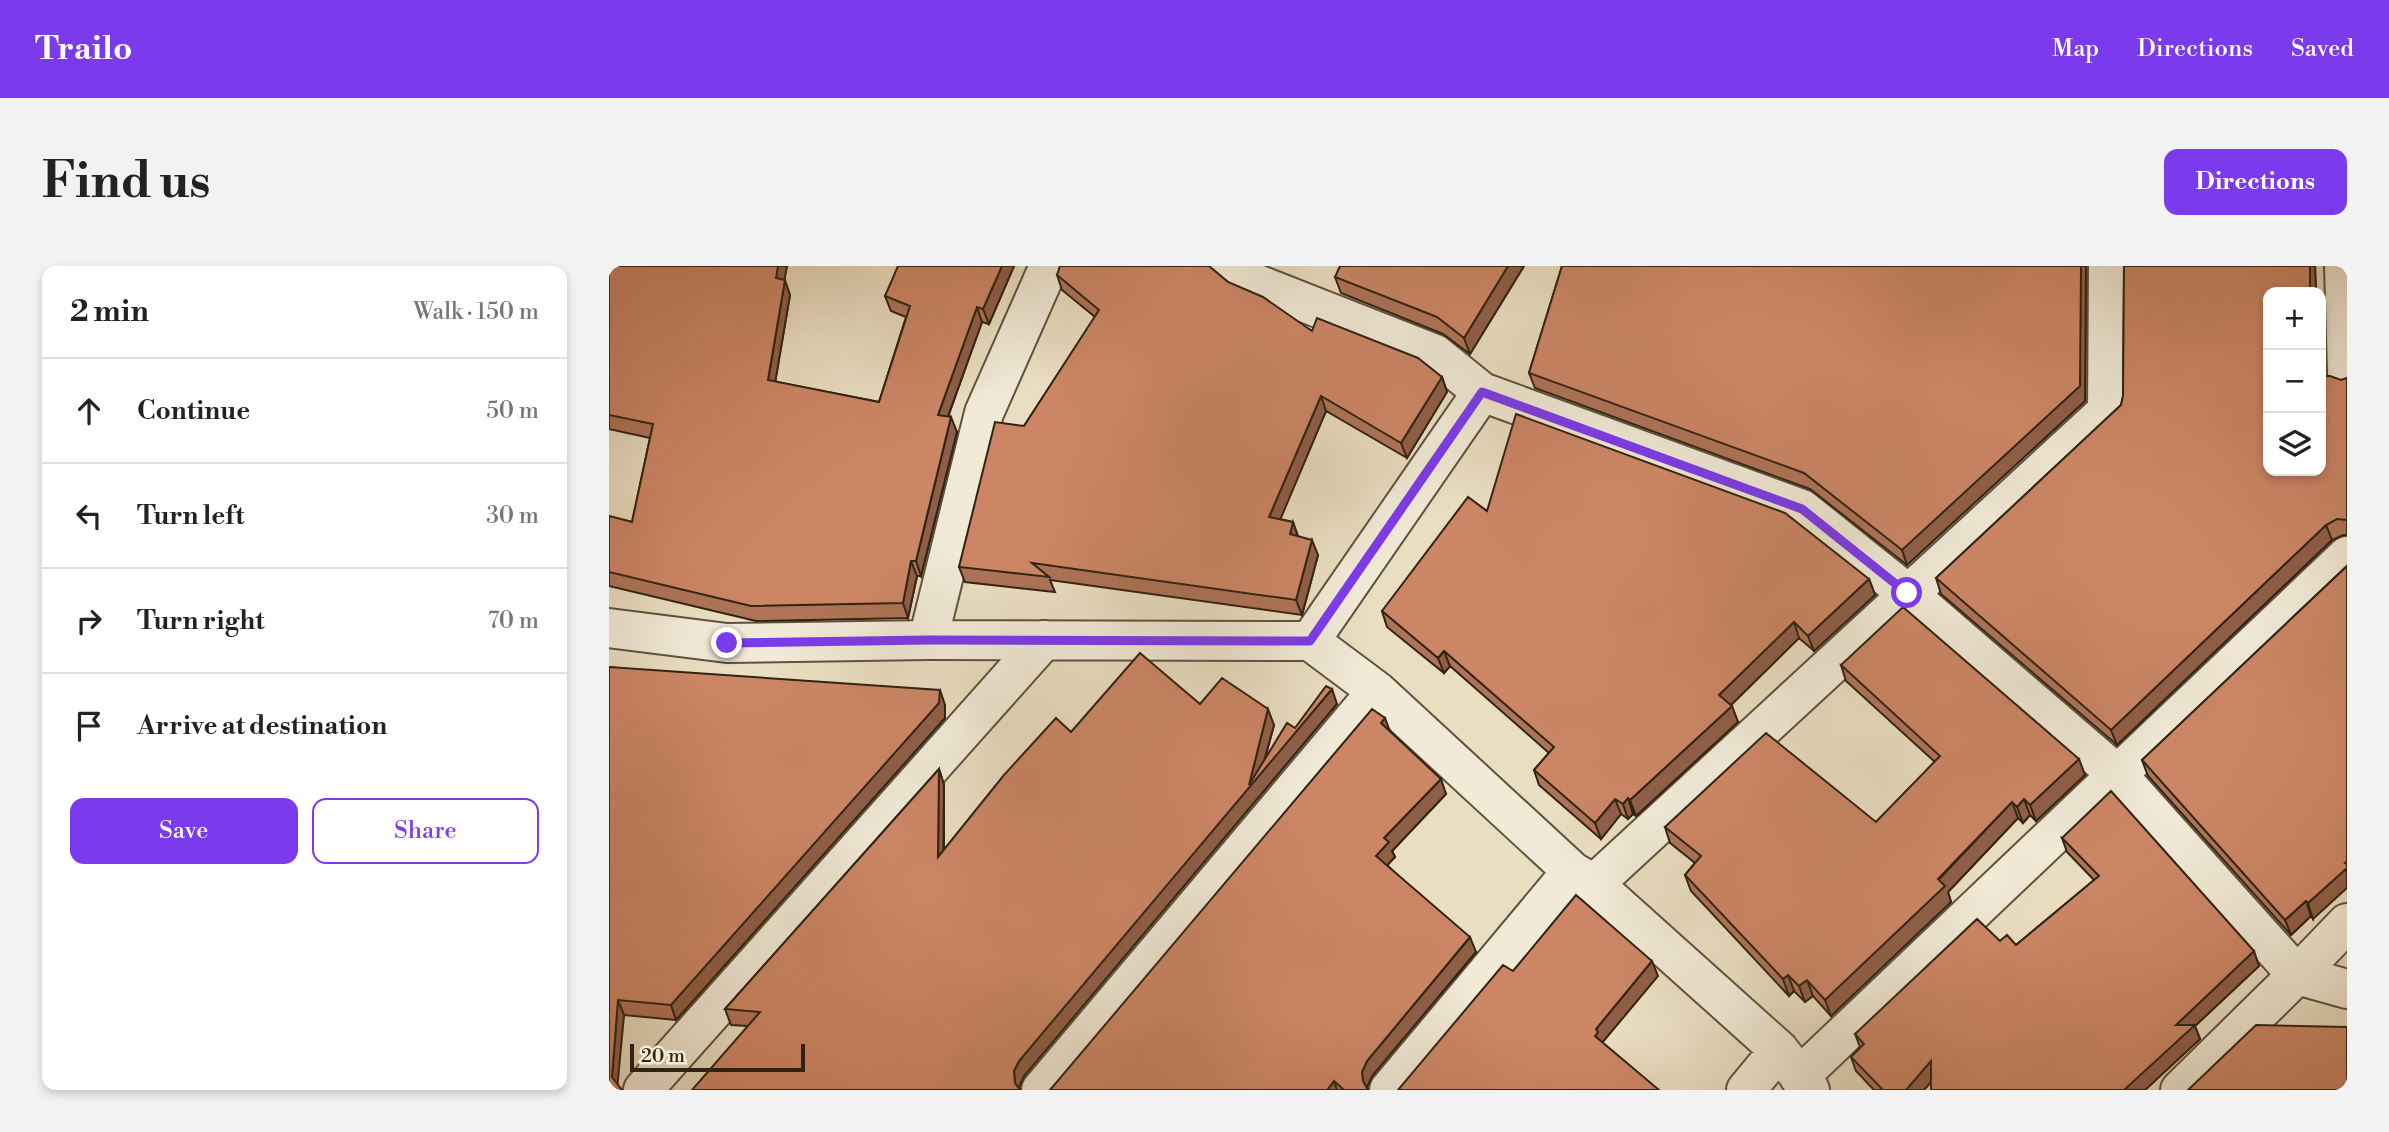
<!DOCTYPE html>
<meta charset="utf-8">
<style>
body{margin:0;font-family:"Libre Bodoni",serif;background:#f2f2f2;color:#222}
.controls{position:absolute;right:21px;top:21px;display:grid;overflow:hidden;border-radius:14px;box-shadow:0 4px 10px #0003}
.controls button{width:63px;height:63px;display:grid;place-items:center;padding:0;border:0;border-bottom:2px solid #e0e0e0;background:#fff;color:#222;font:35px sans-serif}
.scale{position:absolute;left:21px;bottom:18px;width:175px;box-sizing:border-box;padding-left:7px;border:4px solid #312311;border-top:0;font-size:19px;line-height:24px;white-space:nowrap;color:#312311;-webkit-text-stroke:5px #f1ead7;paint-order:stroke}
.stop{position:absolute;width:21px;height:21px;margin:-16px;border:5px solid #7c3aed;border-radius:50%;background:#fff}
.stop.end{background:#7c3aed;border-color:#fff;box-shadow:0 2px 7px #0008}
.list{margin:0;padding:0;list-style:none}
h2{display:flex;justify-content:space-between;align-items:center;height:91px;margin:0;padding:0 28px;font-size:30px}
h2 small{font-size:23px;font-weight:400;color:#767676}
.list li{display:grid;grid-template-columns:46px 1fr auto;gap:21px;align-items:center;box-sizing:border-box;height:105px;padding:0 28px;border-top:2px solid #e0e0e0}
.list b{display:block;font-size:26px;white-space:nowrap}
.list em{font-size:23px;font-style:normal;color:#767676}
.actions{display:flex;gap:14px;padding:21px 28px}
.actions a{flex:1;padding:16px 0;border:2px solid #7c3aed;border-radius:14px;text-align:center;font-size:24px;color:#7c3aed}
.actions .main{background:#7c3aed;color:#fff}
.icon{flex:none;width:38px;height:38px;fill:none;stroke:currentColor;stroke-width:2;stroke-linecap:round;stroke-linejoin:round}
.map{position:relative;flex:none;width:1738px;height:824px;overflow:hidden;border-radius:14px}
header{display:flex;align-items:center;gap:42px;box-sizing:border-box;height:98px;padding:0 35px;background:#7c3aed;color:#fff}
header strong{font-size:33px}
nav{display:flex;gap:38px;margin-inline-start:auto;font-size:24px}
.intro{display:flex;align-items:center;justify-content:space-between;box-sizing:border-box;height:168px;padding:0 42px}
h1{margin:0;font-size:49px}
.button{padding:18px 32px;border-radius:14px;background:#7c3aed;color:#fff;font-size:24px;font-weight:700}
main{display:flex;gap:42px;padding:0 42px}
aside{flex:1;background:#fff;border-radius:14px;box-shadow:0 4px 10px #0003}
.map>svg:first-child{display:block}
</style>
<header>
<strong>Trailo</strong>
<nav><a>Map</a><a>Directions</a><a>Saved</a></nav>
</header>
<div class="intro"><h1>Find us</h1><a class="button">Directions</a></div>
<main>
<aside>
<h2>2 min<small>Walk · 150 m</small></h2>
<ul class="list">
<li><svg class="icon" aria-label="ahead" viewBox="0 0 24 24"><path d="M12 20V5M6 11l6-6 6 6"/></svg><div><b>Continue</b></div><em>50 m</em></li>
<li><svg class="icon" aria-label="left" viewBox="0 0 24 24"><path d="M17 20v-9H6M10 6l-5 5 5 5"/></svg><div><b>Turn left</b></div><em>30 m</em></li>
<li><svg class="icon" aria-label="right" viewBox="0 0 24 24"><path d="M7 20v-9h11M14 6l5 5-5 5"/></svg><div><b>Turn right</b></div><em>70 m</em></li>
<li><svg class="icon" aria-label="arrive" viewBox="0 0 24 24"><path d="M6 21V4h12l-3 4 3 4H6"/></svg><div><b>Arrive at destination</b></div></li>
</ul>
<div class="actions"><a class="main">Save</a><a>Share</a></div>
</aside>
<div class="map">
<svg width="1738" height="824" viewBox="0 0 1738 824">
<rect width="100%" height="100%" fill="#eadec2"/>
<filter id="stains"><feTurbulence type="fractalNoise" baseFrequency=".00286" numOctaves="4"/><feColorMatrix values="0 0 0 0 .2 0 0 0 0 .09 0 0 0 0 .02 0 0 0 .5 -.17"/></filter>
<radialGradient id="worn" r=".72"><stop offset=".6" stop-color="#630" stop-opacity="0"/><stop offset="1" stop-color="#630" stop-opacity=".3"/></radialGradient>
<g fill="none" stroke-linecap="round" stroke-linejoin="round">
<defs>
<path id="minor" d="M 621,0 L 638,14 L 826,88 L 873,126 L 1193,243 L 1298,327 L 1508,508 L 1688,709 L 1738,723
M 1735,0 L 1738,107
M 0,362 L 118,377 L 319,374 L 701,375 L 768,425 L 963,605 L 985,618 L 1170,784 L 1201,824
M 319,374 L 375,147 L 440,0
M 701,375 L 873,126
M 985,618 L 1498,145 L 1499,0
M 1190,811 L 1738,290
M 34,824 L 435,374
M 432,824 L 768,425
M 780,824 L 963,605
M 1137,824 L 1170,784
M 1571,824 L 1688,709 L 1738,657"/>
</defs>
<use href="#minor" stroke="#5f523d" stroke-width="42"/>
<use href="#minor" stroke="#f1ead7" stroke-width="38"/>
</g>
<path fill="#af7358" stroke="#312311" stroke-width="2" d="M 0,0 L 178,0 L 175,14 L 181,29 L 166,116 L 270,136 L 297,51 L 282,45 L 276,30 L 405,0 L 380,58 L 373,56 L 339,151 L 348,166 L 312,310 L 308,310 L 299,352 L 147,355 L 0,320 L 0,250 L 23,256 L 41,172 L 0,163 Z
M 915,0 L 861,88 L 834,68 L 732,27 L 726,11 Z
M 953,0 L 1477,0 L 1476,135 L 1298,299 L 1201,223 L 926,122 L 920,107 Z
M 1515,0 L 1706,0 L 1707,26 L 1659,26 L 1659,205 L 1732,114 L 1738,112 L 1738,269 L 1734,269 L 1723,274 L 1508,479 L 1332,328 L 1327,312 L 1512,139 L 1514,130 Z
M 602,2 L 619,16 L 703,65 L 833,111 L 838,126 L 798,192 L 717,145 L 671,253 L 684,256 L 689,270 L 709,289 L 693,349 L 441,314 L 446,326 L 356,316 L 350,301 L 415,160 L 486,51 L 453,24 L 448,9 Z
M 878,245 L 1260,313 L 1266,329 L 1205,385 L 1190,372 L 1122,439 L 1129,456 L 1027,550 L 1024,548 L 1019,553 L 1012,548 L 992,573 L 930,519 L 925,504 L 940,487 L 841,400 L 835,407 L 778,361 L 773,345 Z
M 1738,300 L 1704,653 L 1702,650 L 1682,669 L 1539,510 L 1533,494 Z
M 1232,399 L 1476,509 L 1427,555 L 1421,549 L 1414,557 L 1409,552 L 1339,626 L 1342,636 L 1222,750 L 1204,730 L 1196,736 L 1185,725 L 1180,730 L 1082,625 L 1076,609 L 1086,597 L 1061,577 L 1056,561 L 1267,556 L 1326,496 L 1237,415 Z
M 0,401 L 336,439 L 336,452 L 67,754 L 15,749 L 0,824 Z
M 591,438 L 665,459 L 656,493 L 686,462 L 728,438 L 415,810 L 410,821 L 411,824 L 139,760 L 122,759 L 116,743 L 330,503 L 335,519 L 335,584 L 462,466 Z
M 781,465 L 837,528 L 783,585 L 786,591 L 778,599 L 867,686 L 763,810 L 758,821 L 759,824 L 441,824 Z
M 1453,572 L 1650,700 L 1586,760 L 1591,773 L 1536,824 L 1322,824 L 1322,816 L 1315,824 L 1265,824 L 1247,805 L 1242,791 L 1251,781 L 1246,768 L 1391,675 L 1407,679 L 1485,614 L 1458,586 Z"/>
<path fill="#8f5e47" stroke="#312311" stroke-width="2" d="M 169,0 L 178,0 L 173,27 L 167,12 Z
M 393,0 L 405,0 L 380,58 L 374,43 Z
M 899,0 L 915,0 L 861,88 L 855,72 Z
M 1472,0 L 1477,0 L 1476,135 L 1298,299 L 1293,284 Z
M 1701,0 L 1706,0 L 1707,26 L 1701,26 Z
M 176,14 L 181,29 L 164,129 L 159,114 Z
M 368,41 L 373,56 L 334,164 L 329,149 Z
M 833,111 L 838,126 L 798,192 L 792,177 Z
M 712,130 L 717,145 L 666,266 L 660,251 Z
M 342,151 L 348,166 L 312,310 L 307,295 Z
M 684,256 L 689,271 L 681,268 Z
M 1717,259 L 1723,274 L 1508,479 L 1502,464 Z
M 703,274 L 709,289 L 693,349 L 687,334 Z
M 302,295 L 308,310 L 299,352 L 294,337 Z
M 1260,313 L 1266,329 L 1205,385 L 1199,370 Z
M 1185,356 L 1190,372 L 1116,445 L 1110,429 Z
M 835,385 L 841,400 L 835,407 L 829,392 Z
M 723,423 L 728,438 L 415,810 L 410,821 L 411,824 L 406,817 L 405,805 L 410,795 L 640,519 L 659,443 L 665,459 L 652,506 Z
M 331,424 L 336,439 L 336,452 L 67,754 L 62,739 Z
M 1123,440 L 1129,456 L 1027,550 L 1021,534 Z
M 776,452 L 782,468 L 772,457 Z
M 1470,493 L 1476,509 L 1427,555 L 1421,539 Z
M 330,503 L 335,519 L 334,606 L 329,591 Z
M 832,513 L 837,528 L 783,585 L 786,591 L 773,605 L 767,590 L 775,572 Z
M 1019,532 L 1024,548 L 1019,553 L 1014,538 Z
M 1006,533 L 1012,548 L 992,573 L 986,557 Z
M 1415,533 L 1421,549 L 1414,557 L 1408,541 Z
M 1403,536 L 1409,552 L 1339,626 L 1342,636 L 1222,750 L 1216,734 Z
M 1738,602 L 1738,622 L 1704,653 L 1699,637 Z
M 1697,635 L 1702,650 L 1682,669 L 1676,654 Z
M 861,671 L 867,686 L 763,810 L 758,821 L 759,824 L 754,815 L 753,806 L 758,795 Z
M 1645,685 L 1650,700 L 1586,760 L 1591,773 L 1536,824 L 1515,824 L 1567,759 Z
M 1043,695 L 1049,710 L 993,777 L 986,770 L 987,763 Z
M 1179,709 L 1185,725 L 1180,730 L 1174,713 Z
M 1198,714 L 1204,730 L 1196,736 L 1190,720 Z
M 9,734 L 15,749 L 8,824 L 3,811 Z
M 1322,795 L 1327,810 L 1315,824 L 1297,824 Z
M 725,815 L 728,824 L 718,824 Z"/>
<path fill="#cc8666" stroke="#312311" stroke-width="2" d="M 0,0 L 169,0 L 167,12 L 176,14 L 159,114 L 270,136 L 301,40 L 276,30 L 289,0 L 393,0 L 374,43 L 368,41 L 329,149 L 342,151 L 307,295 L 302,295 L 294,337 L 142,340 L 0,306 L 0,250 L 23,256 L 44,158 L 0,149 Z
M 451,0 L 600,0 L 619,16 L 654,31 L 703,65 L 708,52 L 809,92 L 833,111 L 792,177 L 712,130 L 660,251 L 684,256 L 681,268 L 703,274 L 687,334 L 423,297 L 440,311 L 350,301 L 386,156 L 415,160 L 490,44 L 448,9 Z
M 731,0 L 899,0 L 855,72 L 828,51 L 726,11 Z
M 953,0 L 1472,0 L 1471,120 L 1293,284 L 1195,207 L 920,107 Z
M 1515,0 L 1701,0 L 1701,26 L 1659,26 L 1659,205 L 1712,205 L 1712,110 L 1721,110 L 1732,114 L 1738,112 L 1738,254 L 1728,253 L 1717,259 L 1502,464 L 1327,312 L 1512,139 L 1514,130 Z
M 907,148 L 1176,247 L 1260,313 L 1199,370 L 1185,356 L 1110,429 L 1123,440 L 1021,534 L 1019,532 L 1014,538 L 1006,533 L 986,557 L 925,504 L 945,481 L 835,385 L 829,392 L 773,345 L 859,231 L 878,245 Z
M 1738,300 L 1738,595 L 1736,597 L 1738,598 L 1738,602 L 1699,637 L 1697,635 L 1676,654 L 1533,494 Z
M 1294,341 L 1470,493 L 1421,539 L 1415,533 L 1408,541 L 1403,536 L 1329,613 L 1336,620 L 1216,734 L 1198,714 L 1190,720 L 1179,709 L 1174,713 L 1076,609 L 1092,590 L 1056,561 L 1157,467 L 1267,556 L 1331,490 L 1232,399 Z
M 531,387 L 591,438 L 613,412 L 659,443 L 640,519 L 678,457 L 686,462 L 717,420 L 723,423 L 410,795 L 405,805 L 406,817 L 411,824 L 83,824 L 151,746 L 116,743 L 330,503 L 329,591 L 395,509 L 447,452 L 462,466 Z
M 0,401 L 331,424 L 330,437 L 62,739 L 9,734 L 3,811 L 13,824 L 0,824 Z
M 763,443 L 776,452 L 772,457 L 832,513 L 775,572 L 780,576 L 767,590 L 861,671 L 758,795 L 753,806 L 754,815 L 759,824 L 735,824 L 725,815 L 718,824 L 441,824 Z
M 1502,525 L 1645,685 L 1567,759 L 1586,759 L 1515,824 L 1322,824 L 1322,795 L 1297,824 L 1274,824 L 1242,791 L 1255,778 L 1246,768 L 1368,653 L 1391,675 L 1398,669 L 1407,679 L 1490,610 L 1453,572 Z
M 967,629 L 1043,695 L 987,763 L 989,766 L 986,770 L 1050,824 L 789,824 L 894,699 L 904,705 Z
M 1647,759 L 1738,761 L 1738,824 L 1579,824 Z"/>
<g fill="none" stroke-linecap="round" stroke-linejoin="round">
<path stroke="#7c3aed" stroke-width="9" d="M 118,377 L 320,374 L 701,375 L 873,126 L 1193,243 L 1298,327"/>
</g>
<rect width="100%" height="100%" filter="url(#stains)"/>
<rect width="100%" height="100%" fill="url(#worn)"/>
</svg>
<div class="controls">
<button>+</button>
<button>−</button>
<button><svg class="icon" aria-label="layers" viewBox="0 0 24 24"><path d="M12 4l9 5-9 5-9-5zM3 14l9 5 9-5"/></svg></button>
</div>
<div class="scale">20 m</div>
<div class="stop" style="left:1298px;top:327px"></div>
<div class="stop end" style="left:118px;top:377px"></div>
</div>
</main>
